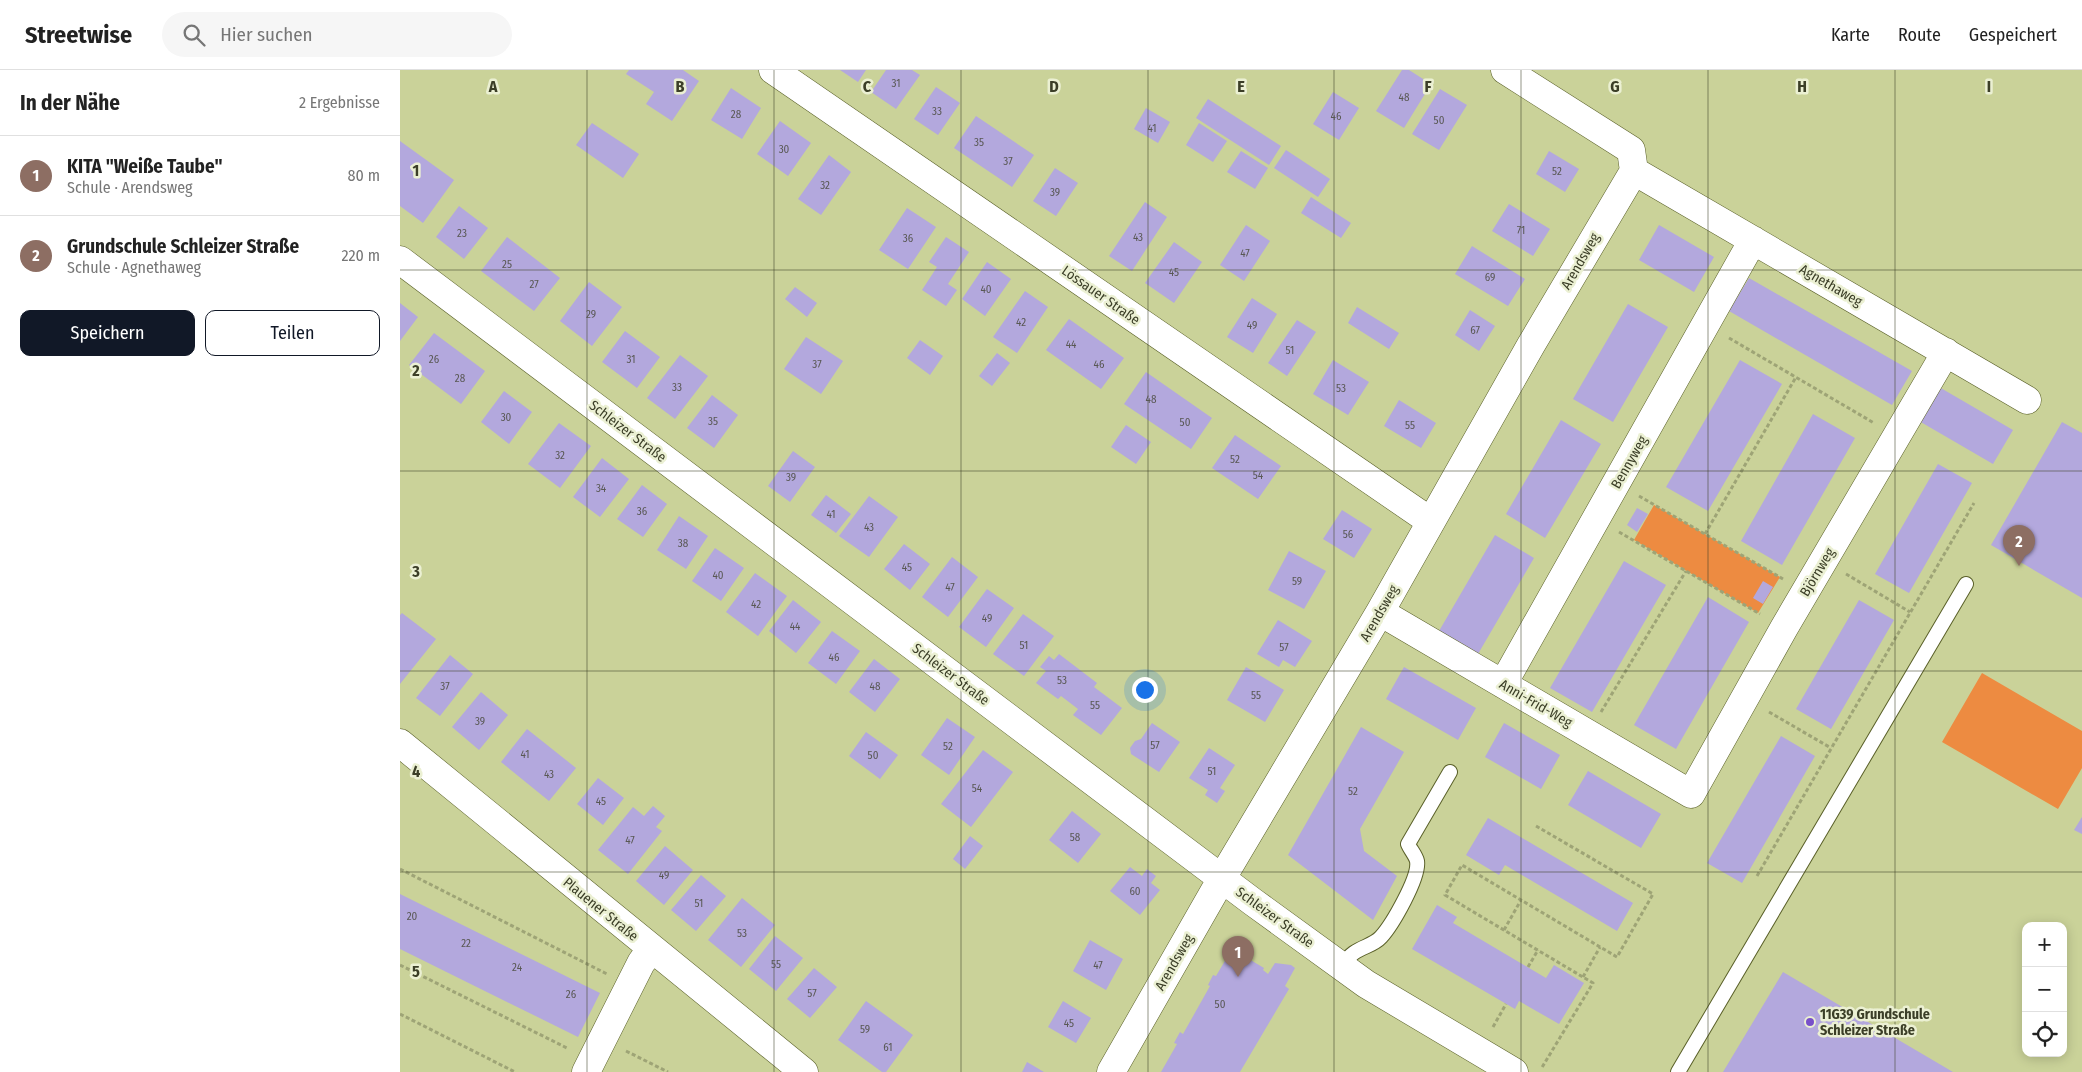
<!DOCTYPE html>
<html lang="de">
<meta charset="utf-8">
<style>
body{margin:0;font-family:"Fira Sans Condensed",sans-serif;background:#f6f6f6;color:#222}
.controls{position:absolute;right:15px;bottom:15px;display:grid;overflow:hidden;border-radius:10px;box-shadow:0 2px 12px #0003}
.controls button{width:45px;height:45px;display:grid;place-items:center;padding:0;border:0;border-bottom:1px solid #e0e0e0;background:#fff;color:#222;font:25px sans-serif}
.you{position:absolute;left:744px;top:619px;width:18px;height:18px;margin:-12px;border:4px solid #fff;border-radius:50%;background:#1a73e8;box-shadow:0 0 0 8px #1a73e833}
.badge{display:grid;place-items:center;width:32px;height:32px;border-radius:50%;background:#111827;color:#fff;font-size:16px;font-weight:700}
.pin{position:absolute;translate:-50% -41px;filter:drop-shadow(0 1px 2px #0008)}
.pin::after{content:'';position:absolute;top:26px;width:18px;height:15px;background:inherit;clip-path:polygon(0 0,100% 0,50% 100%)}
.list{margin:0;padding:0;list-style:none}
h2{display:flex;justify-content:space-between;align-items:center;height:65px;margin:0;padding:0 20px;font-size:21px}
h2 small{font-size:16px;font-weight:400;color:#767676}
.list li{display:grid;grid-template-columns:32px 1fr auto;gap:15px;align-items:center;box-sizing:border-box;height:80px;padding:0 20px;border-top:1px solid #e0e0e0}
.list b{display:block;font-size:19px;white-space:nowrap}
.list p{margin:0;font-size:16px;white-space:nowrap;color:#767676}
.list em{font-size:16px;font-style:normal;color:#767676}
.actions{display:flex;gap:10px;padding:15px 20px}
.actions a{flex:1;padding:11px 0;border:1px solid #111827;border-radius:10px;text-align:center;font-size:18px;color:#111827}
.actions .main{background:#111827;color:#fff}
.icon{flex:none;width:28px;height:28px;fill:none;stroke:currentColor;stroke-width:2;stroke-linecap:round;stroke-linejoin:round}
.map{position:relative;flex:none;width:1682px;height:1002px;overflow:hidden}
header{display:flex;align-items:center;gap:30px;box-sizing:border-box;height:70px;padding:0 25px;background:#fff;border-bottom:1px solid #e0e0e0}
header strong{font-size:24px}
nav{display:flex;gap:28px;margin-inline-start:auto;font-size:18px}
.search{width:350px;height:45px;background:#f6f6f6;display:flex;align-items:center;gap:12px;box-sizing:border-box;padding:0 18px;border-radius:28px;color:#767676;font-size:19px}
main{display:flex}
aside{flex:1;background:#fff}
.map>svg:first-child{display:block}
</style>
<header>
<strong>Streetwise</strong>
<div class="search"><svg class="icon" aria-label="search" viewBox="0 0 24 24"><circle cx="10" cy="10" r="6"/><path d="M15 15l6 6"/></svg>Hier suchen</div>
<nav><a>Karte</a><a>Route</a><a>Gespeichert</a></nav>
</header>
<main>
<aside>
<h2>In der Nähe<small>2 Ergebnisse</small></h2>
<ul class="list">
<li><span class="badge" style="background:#8d6e63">1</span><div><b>KITA &quot;Weiße Taube&quot;</b><p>Schule · Arendsweg</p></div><em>80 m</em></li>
<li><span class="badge" style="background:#8d6e63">2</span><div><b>Grundschule Schleizer Straße</b><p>Schule · Agnethaweg</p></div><em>220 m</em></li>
</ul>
<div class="actions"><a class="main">Speichern</a><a>Teilen</a></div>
</aside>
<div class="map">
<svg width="1682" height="1002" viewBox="0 0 1682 1002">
<rect width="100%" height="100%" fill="#cad299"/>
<path fill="#ed8b41" d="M 1254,435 L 1380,507 L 1358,543 L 1234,470 Z
M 1582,603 L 1682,661 L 1682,698 L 1658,739 L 1542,672 Z"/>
<path fill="#b3a8dd" d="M 229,0 L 283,0 L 299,11 L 272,51 L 246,34 L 254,22 L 226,4 Z
M 440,0 L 466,0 L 458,12 Z
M 486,0 L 512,0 L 520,5 L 496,39 L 471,22 Z
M 1002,0 L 1009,0 L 1031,14 L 1004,58 L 976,41 Z
M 536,17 L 560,33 L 538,65 L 514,49 Z
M 331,18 L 361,38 L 342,69 L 311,50 Z
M 1040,19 L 1067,35 L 1039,80 L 1012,64 Z
M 933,22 L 959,38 L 939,70 L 913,54 Z
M 808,29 L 881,76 L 869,95 L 796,48 Z
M 746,38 L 770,52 L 758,73 L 734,59 Z
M 576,46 L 634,85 L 612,117 L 554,78 Z
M 380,51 L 411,73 L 388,106 L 357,84 Z
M 192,53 L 239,84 L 223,108 L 176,75 Z
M 799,53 L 827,71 L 813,92 L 786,75 Z
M 0,71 L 54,110 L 23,153 L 0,136 Z
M 886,80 L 930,109 L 918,127 L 874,98 Z
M 841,81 L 868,98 L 855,119 L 827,102 Z
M 1149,81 L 1179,99 L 1165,122 L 1136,104 Z
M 429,85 L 451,102 L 421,145 L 398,129 Z
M 655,98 L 678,113 L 656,146 L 633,131 Z
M 911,127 L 951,153 L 941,168 L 901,143 Z
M 745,132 L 767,147 L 732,201 L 709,186 Z
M 1109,134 L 1150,159 L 1133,186 L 1092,161 Z
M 59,136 L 88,158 L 64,189 L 36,167 Z
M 507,138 L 536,157 L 508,199 L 479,180 Z
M 846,155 L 870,171 L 844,211 L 820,195 Z
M 1259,155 L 1314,187 L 1294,222 L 1239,190 Z
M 107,167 L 160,208 L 134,241 L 81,201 Z
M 546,167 L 569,182 L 548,214 L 557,220 L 546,236 L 522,220 L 537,197 L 529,192 Z
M 774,172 L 802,192 L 774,233 L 745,213 Z
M 1072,176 L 1125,209 L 1108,236 L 1055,204 Z
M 587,192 L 611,209 L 585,246 L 562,229 Z
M 1349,208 L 1512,301 L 1492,335 L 1329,241 Z
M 189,212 L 222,237 L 192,276 L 160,251 Z
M 395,217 L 417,233 L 407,247 L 385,229 Z
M 625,221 L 648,237 L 617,283 L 593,267 Z
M 852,228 L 877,244 L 853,283 L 827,267 Z
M 0,233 L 18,247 L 0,271 Z
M 1228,234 L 1268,257 L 1213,352 L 1173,329 Z
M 957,237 L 999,263 L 989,279 L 948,253 Z
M 1070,240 L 1095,256 L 1079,281 L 1055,265 Z
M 669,249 L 724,288 L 701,319 L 646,280 Z
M 897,250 L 916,262 L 887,306 L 868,293 Z
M 225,261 L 260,287 L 237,318 L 202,292 Z
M 34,263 L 85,301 L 61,334 L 9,295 Z
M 406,267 L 443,291 L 421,324 L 384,299 Z
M 520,270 L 543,286 L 530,305 L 507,288 Z
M 597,283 L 610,293 L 592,316 L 579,306 Z
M 280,285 L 308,306 L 275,349 L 247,328 Z
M 933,290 L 969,312 L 948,345 L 913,324 Z
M 1340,290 L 1382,314 L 1308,441 L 1266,417 Z
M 746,302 L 812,348 L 791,379 L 724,334 Z
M 1539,317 L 1613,360 L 1593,394 L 1519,351 Z
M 104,321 L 132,342 L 109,374 L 81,352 Z
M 312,325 L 338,345 L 314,378 L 287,358 Z
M 999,330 L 1036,353 L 1021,378 L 984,356 Z
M 1413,344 L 1455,368 L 1382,495 L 1341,471 Z
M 1161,350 L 1201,374 L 1145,468 L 1106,444 Z
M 1662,352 L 1682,363 L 1682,528 L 1591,475 Z
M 159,353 L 191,376 L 160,418 L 128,394 Z
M 726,355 L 751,372 L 736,394 L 711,377 Z
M 835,365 L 881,396 L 858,429 L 812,398 Z
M 393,381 L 415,397 L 390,432 L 368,416 Z
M 202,388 L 229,409 L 200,447 L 173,427 Z
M 1538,394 L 1572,413 L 1509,523 L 1475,504 Z
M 242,415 L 267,434 L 243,467 L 217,449 Z
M 426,425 L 451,444 L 436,463 L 411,445 Z
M 469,426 L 498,447 L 469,487 L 439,466 Z
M 1237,438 L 1248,444 L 1237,462 L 1227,455 Z
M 942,440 L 972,459 L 954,488 L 923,469 Z
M 279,446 L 308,466 L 286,499 L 257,480 Z
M 1095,465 L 1134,488 L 1078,584 L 1039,561 Z
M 504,474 L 530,494 L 510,520 L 484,499 Z
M 315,478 L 344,498 L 321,531 L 292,511 Z
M 889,481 L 926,501 L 904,539 L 868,520 Z
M 552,487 L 578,507 L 548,547 L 522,527 Z
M 1224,491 L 1266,515 L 1192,642 L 1150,618 Z
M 355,503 L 387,526 L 358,566 L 326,542 Z
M 1363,511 L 1373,517 L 1363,534 L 1353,528 Z
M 587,519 L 614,538 L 586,577 L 559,557 Z
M 1308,527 L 1349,552 L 1276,679 L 1234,655 Z
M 393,530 L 421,552 L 396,583 L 369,561 Z
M 1459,530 L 1494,550 L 1431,659 L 1396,639 Z
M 2,543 L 36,569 L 0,614 L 0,545 Z
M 623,544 L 654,566 L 624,606 L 593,584 Z
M 878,550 L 912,571 L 895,597 L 883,590 L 879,597 L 857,584 Z
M 432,561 L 460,581 L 436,614 L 408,593 Z
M 659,584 L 697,613 L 694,617 L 722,638 L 701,665 L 673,645 L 678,639 L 661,626 L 658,629 L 636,613 L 646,601 L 640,597 L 649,586 L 654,590 Z
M 50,585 L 73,604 L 40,646 L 16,628 Z
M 474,589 L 500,609 L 475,642 L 449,622 Z
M 846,597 L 884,620 L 865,652 L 827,630 Z
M 1004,597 L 1076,638 L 1058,670 L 986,629 Z
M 81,622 L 108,645 L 79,680 L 52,657 Z
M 547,648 L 575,667 L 549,705 L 521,685 Z
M 752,653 L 780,672 L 759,702 L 731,684 L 730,678 L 735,671 L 741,669 Z
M 1104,653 L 1160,685 L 1141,719 L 1085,687 Z
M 961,657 L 1004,682 L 960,759 L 964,781 L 997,806 L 973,850 L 888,785 Z
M 127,659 L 176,698 L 149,731 L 101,692 Z
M 466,662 L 498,685 L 480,709 L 449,686 Z
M 1381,666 L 1415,686 L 1342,813 L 1307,793 Z
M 809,678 L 835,695 L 820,718 L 825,721 L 817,733 L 805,725 L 808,720 L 789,708 Z
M 583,680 L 613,702 L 571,757 L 541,734 Z
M 1188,701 L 1261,744 L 1241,778 L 1168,735 Z
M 198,708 L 224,728 L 203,755 L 177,734 Z
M 253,736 L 265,746 L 256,757 L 262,761 L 228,804 L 198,780 L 233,737 L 244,746 Z
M 672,741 L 701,764 L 678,793 L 649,770 Z
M 1682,747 L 1682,764 L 1674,760 Z
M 1088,748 L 1233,833 L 1217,861 L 1105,795 L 1099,805 L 1066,785 Z
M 570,766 L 583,776 L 565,799 L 553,789 Z
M 265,776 L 293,800 L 264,835 L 236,811 Z
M 730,797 L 742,806 L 747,799 L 756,806 L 751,813 L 760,820 L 740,845 L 710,821 Z
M 301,805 L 326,826 L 296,861 L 271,840 Z
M 0,824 L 200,923 L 178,967 L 0,879 Z
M 342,828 L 375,855 L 341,897 L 308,870 Z
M 1037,835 L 1057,847 L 1053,853 L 1146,908 L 1154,895 L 1184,913 L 1159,954 L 1119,931 L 1115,939 L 1012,879 Z
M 375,866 L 403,888 L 376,921 L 349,899 Z
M 690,870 L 723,889 L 706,920 L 673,901 Z
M 832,879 L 864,898 L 863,900 L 868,904 L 875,893 L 891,895 L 895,898 L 885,916 L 889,919 L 840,1002 L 761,1002 L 777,974 L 774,973 L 780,962 L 783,964 L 810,916 L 808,915 L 813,905 L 816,906 Z
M 414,898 L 437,917 L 410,948 L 387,929 Z
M 1383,902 L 1553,1002 L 1323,1002 Z
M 466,931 L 513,965 L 486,1002 L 482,1002 L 438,970 Z
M 663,931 L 691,948 L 676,973 L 648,957 Z
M 627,992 L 644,1002 L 622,1002 Z"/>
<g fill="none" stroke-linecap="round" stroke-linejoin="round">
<defs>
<path id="lane" d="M 942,896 C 955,875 970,879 981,867 C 992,855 1020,807 1017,791 C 1016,786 1010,779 1008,774 L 1050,702
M 1278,1002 L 1566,514"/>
<path id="street" d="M 373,0 L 1030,451
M 1234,101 L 1627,330
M 0,190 L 853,832 L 966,914 L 1114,1002
M 980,542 L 1291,724 L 1384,558 L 1546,282
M 1103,614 L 1353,170
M 0,673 L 404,1002
M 186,1002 L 241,893 L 251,879
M 711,1002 L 822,808 L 980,542 L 1131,275 L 1234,101 L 1231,80 L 1105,0"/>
</defs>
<use href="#lane" stroke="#5a6029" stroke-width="16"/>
<use href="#street" stroke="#5a6029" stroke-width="29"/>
<path stroke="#9ea476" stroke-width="3" stroke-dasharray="4 2.5" stroke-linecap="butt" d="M 1329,268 L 1474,353
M 1239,426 L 1383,509
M 1219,462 L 1360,544
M 1305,464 L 1396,307
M 1446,504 L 1510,542
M 1201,642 L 1286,501
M 1369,642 L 1431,678
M 1136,756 L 1253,824 L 1217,887 L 1062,795 L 1045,825 L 1193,913 L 1141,999
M 0,799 L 207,904
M 1357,806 L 1574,433
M 1104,860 L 1121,830
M 0,895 L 167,978
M 1128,897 L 1138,880
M 1183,907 L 1200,877
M 0,944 L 115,1002
M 1093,957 L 1106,934
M 226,981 L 268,1002"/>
<use href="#lane" stroke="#fff" stroke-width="14"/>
<use href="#street" stroke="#fff" stroke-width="28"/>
</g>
<path fill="none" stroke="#3b3e27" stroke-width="1" stroke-opacity="0.55" d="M 187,0 L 187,1002M 374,0 L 374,1002M 561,0 L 561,1002M 748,0 L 748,1002M 934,0 L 934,1002M 1121,0 L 1121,1002M 1308,0 L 1308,1002M 1495,0 L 1495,1002M 0,200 L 1682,200M 0,401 L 1682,401M 0,601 L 1682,601M 0,802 L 1682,802"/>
<circle fill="#7850c9" stroke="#ebf0d3" stroke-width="2" cx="1410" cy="952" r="5"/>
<g text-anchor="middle" stroke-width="5" stroke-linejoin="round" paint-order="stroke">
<g font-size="11" fill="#595854">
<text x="496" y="17">31</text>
<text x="1004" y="31">48</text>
<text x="537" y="45">33</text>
<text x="336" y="48">28</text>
<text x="936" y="50">46</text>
<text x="1039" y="54">50</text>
<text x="752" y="62">41</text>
<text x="579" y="76">35</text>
<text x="384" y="83">30</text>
<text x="608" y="95">37</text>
<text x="1157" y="105">52</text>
<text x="425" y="119">32</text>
<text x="655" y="126">39</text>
<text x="1121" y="164">71</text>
<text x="62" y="167">23</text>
<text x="738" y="171">43</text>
<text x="508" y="172">36</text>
<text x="845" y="187">47</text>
<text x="107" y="198">25</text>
<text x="774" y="206">45</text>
<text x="1090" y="211">69</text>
<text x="134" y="218">27</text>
<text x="586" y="223">40</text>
<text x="191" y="248">29</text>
<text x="621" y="256">42</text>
<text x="852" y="259">49</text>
<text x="1075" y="264">67</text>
<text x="671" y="278">44</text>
<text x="890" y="284">51</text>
<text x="34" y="293">26</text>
<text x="231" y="293">31</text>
<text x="417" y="298">37</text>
<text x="699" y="298">46</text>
<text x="60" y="312">28</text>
<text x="277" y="321">33</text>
<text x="941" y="322">53</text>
<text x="751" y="333">48</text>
<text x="106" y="351">30</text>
<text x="313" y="355">35</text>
<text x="785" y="356">50</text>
<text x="1010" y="359">55</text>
<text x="160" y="389">32</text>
<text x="835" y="393">52</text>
<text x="858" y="409">54</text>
<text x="391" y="411">39</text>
<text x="201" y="422">34</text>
<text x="242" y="445">36</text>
<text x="431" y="448">41</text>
<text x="469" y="461">43</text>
<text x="948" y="468">56</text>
<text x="283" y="477">38</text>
<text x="507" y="501">45</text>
<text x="318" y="509">40</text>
<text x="897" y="515">59</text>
<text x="550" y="521">47</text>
<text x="356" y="538">42</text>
<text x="587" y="552">49</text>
<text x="395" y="560">44</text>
<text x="624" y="579">51</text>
<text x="884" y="581">57</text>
<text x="434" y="591">46</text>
<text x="662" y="614">53</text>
<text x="45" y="620">37</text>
<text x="475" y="620">48</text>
<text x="856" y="629">55</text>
<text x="695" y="639">55</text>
<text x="80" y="655">39</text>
<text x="755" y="679">57</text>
<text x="548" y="680">52</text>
<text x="125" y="688">41</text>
<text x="473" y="689">50</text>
<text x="812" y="705">51</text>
<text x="149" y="708">43</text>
<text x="577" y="722">54</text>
<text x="953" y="725">52</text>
<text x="201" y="735">45</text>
<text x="675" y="771">58</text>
<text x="230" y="774">47</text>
<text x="264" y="809">49</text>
<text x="735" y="825">60</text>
<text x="299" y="837">51</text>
<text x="12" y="850">20</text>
<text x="342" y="867">53</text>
<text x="66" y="877">22</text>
<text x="376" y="898">55</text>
<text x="698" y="899">47</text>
<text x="117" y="901">24</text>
<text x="412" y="927">57</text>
<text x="171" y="928">26</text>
<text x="820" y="938">50</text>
<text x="669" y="957">45</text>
<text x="465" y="963">59</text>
<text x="488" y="981">61</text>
</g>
<g font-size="14" fill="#3b3e27" stroke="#ebf0d3">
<text transform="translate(1180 191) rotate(-60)" y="5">Arendsweg</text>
<text transform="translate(1431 215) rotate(30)" y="5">Agnethaweg</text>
<text transform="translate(701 225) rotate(35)" y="5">Lössauer Straße</text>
<text transform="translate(228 361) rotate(37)" y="5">Schleizer Straße</text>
<text transform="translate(1229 392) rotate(-60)" y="5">Bennyweg</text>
<text transform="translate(1417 502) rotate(-59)" y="5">Björnweg</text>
<text transform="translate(979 543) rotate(-60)" y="5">Arendsweg</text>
<text transform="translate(551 604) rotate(37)" y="5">Schleizer Straße</text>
<text transform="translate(1136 633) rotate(30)" y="5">Anni-Frid-Weg</text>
<text transform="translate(201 839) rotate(39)" y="5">Plauener Straße</text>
<text transform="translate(875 847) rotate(36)" y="5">Schleizer Straße</text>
<text transform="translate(774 892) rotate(-60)" y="5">Arendsweg</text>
</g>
<g font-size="14" font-weight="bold" fill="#3b3e27" stroke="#ebf0d3" text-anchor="start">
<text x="1420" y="949">11G39 Grundschule<tspan x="1420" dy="16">Schleizer Straße</tspan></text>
</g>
</g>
<g font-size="16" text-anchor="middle" font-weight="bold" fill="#3b3e27" stroke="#ebf0d3" stroke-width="5" stroke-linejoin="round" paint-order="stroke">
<text x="93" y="22">A</text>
<text x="280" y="22">B</text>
<text x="467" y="22">C</text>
<text x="654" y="22">D</text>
<text x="841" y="22">E</text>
<text x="1028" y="22">F</text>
<text x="1215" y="22">G</text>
<text x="1402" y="22">H</text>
<text x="1589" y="22">I</text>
<text x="16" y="106">1</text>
<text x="16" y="306">2</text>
<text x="16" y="507">3</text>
<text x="16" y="707">4</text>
<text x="16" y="907">5</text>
</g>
</svg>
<div class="controls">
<button>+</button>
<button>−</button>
<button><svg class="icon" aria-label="locate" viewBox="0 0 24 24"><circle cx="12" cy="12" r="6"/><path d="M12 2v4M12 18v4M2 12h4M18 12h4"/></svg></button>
</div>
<div class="you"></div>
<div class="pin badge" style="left:838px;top:907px;background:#8d6e63">1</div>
<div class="pin badge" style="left:1619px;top:496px;background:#8d6e63">2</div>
</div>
</main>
